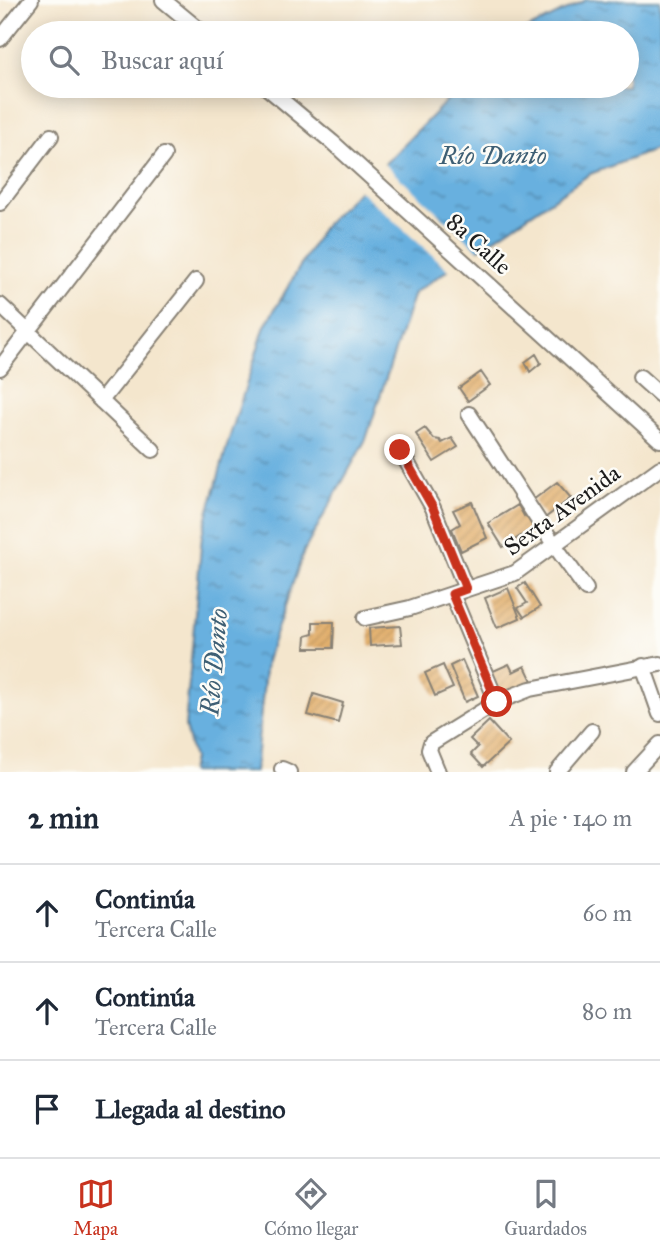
<!DOCTYPE html>
<html lang="es">
<meta charset="utf-8">
<style>
body{margin:0;font-family:"IM FELL Great Primer",serif;background:#f2f2f3;color:#1f2937}
.stop{position:absolute;width:21px;height:21px;margin:-16px;border:5px solid #c8321e;border-radius:50%;background:#fff}
.stop.end{background:#c8321e;border-color:#fff;box-shadow:0 2px 7px #0008}
.list{margin:0;padding:0;list-style:none}
h2{display:flex;justify-content:space-between;align-items:center;height:91px;margin:0;padding:0 28px;font-size:30px}
h2 small{font-size:23px;font-weight:400;color:#747a83}
.list li{display:grid;grid-template-columns:46px 1fr auto;gap:21px;align-items:center;box-sizing:border-box;height:98px;padding:0 28px;border-top:2px solid #e0e1e3}
.list b{display:block;font-size:26px;white-space:nowrap}
.list p{margin:0;font-size:23px;white-space:nowrap;color:#747a83}
.list em{font-size:23px;font-style:normal;color:#747a83}
.icon{flex:none;width:38px;height:38px;fill:none;stroke:currentColor;stroke-width:2;stroke-linecap:round;stroke-linejoin:round}
.map{position:relative;flex:none;width:660px;height:772px;overflow:hidden}
.search{position:absolute;background:#fff;box-shadow:0 4px 18px #0003;left:21px;right:21px;top:21px;height:77px;display:flex;align-items:center;gap:18px;box-sizing:border-box;padding:0 24px;border-radius:38px;color:#747a83;font-size:26px}
.sheet{height:385px;background:#fff}
nav{display:flex;justify-content:space-around;align-items:center;box-sizing:border-box;height:98px;border-top:2px solid #e0e1e3;background:#fff;font-size:19px;color:#747a83}
nav a{display:grid;justify-items:center;gap:4px}
nav .on{color:#c8321e}
.map>svg:first-child{display:block}
</style>
<div class="map">
<svg width="660" height="772" viewBox="0 0 660 772">
<defs>
<pattern id="water-ripples" width="26" height="14" patternUnits="userSpaceOnUse" patternTransform="scale(1.75)"><rect width="26" height="14" fill="#68b0df"/><path d="M2 4q2-2 4 0t4 0M15 11q2-2 4 0t4 0" fill="none" stroke="#558eb4"/></pattern>
<pattern id="building-hatch" width="6" height="6" patternUnits="userSpaceOnUse" patternTransform="scale(1.75)"><rect width="6" height="6" fill="#e2af6c"/><path d="M-1 1l2-2M0 6l6-6M5 7l2-2" fill="none" stroke="#c1965d"/></pattern>
</defs>
<rect width="100%" height="100%" fill="#fdfcf7"/>
<filter id="ink" filterUnits="userSpaceOnUse"><feTurbulence type="fractalNoise" baseFrequency=".0143" numOctaves="2"/><feDisplacementMap in="SourceGraphic" scale="14" xChannelSelector="R" yChannelSelector="G"/><feConvolveMatrix kernelMatrix="1 2 1 2 8 2 1 2 1" color-interpolation-filters="sRGB"/></filter>
<filter id="wash" filterUnits="userSpaceOnUse"><feTurbulence type="fractalNoise" baseFrequency=".00686" numOctaves="4" result="noise"/><feDisplacementMap in="SourceGraphic" scale="28" xChannelSelector="R" yChannelSelector="G"/><feGaussianBlur stdDeviation="1.57" result="paint"/><feColorMatrix in="noise" values="0 0 0 0 0 0 0 0 0 0 0 0 0 0 0 0 0 1.4 0 .05"/><feComposite in="paint" operator="in"/></filter>
<g filter="url(#wash)">
<rect width="100%" height="100%" fill="#f4e6cd"/>
<path fill="url(#water-ripples)" stroke="#42667e" stroke-width="2" d="M 586,0 L 660,0 L 660,148 L 590,174 L 414,293 L 366,439 L 304,551 L 266,661 L 255,772 L 190,772 L 193,759 L 185,727 L 202,535 L 229,439 L 265,326 L 323,227 L 461,86 L 627,86 L 627,33 L 520,33 Z"/>
<path fill="#f4e6cd" d="M 382,162 L 481,252 L 451,272 L 357,188 Z"/>
<g id="blocks">
<path fill="url(#building-hatch)" d="M 536,354 L 541,363 L 530,372 L 525,362 Z
M 481,372 L 490,385 L 468,401 L 459,388 Z
M 425,428 L 434,439 L 440,440 L 442,443 L 452,438 L 458,447 L 434,462 L 416,434 Z
M 557,482 L 571,498 L 545,518 L 533,500 Z
M 472,502 L 487,538 L 461,551 L 452,529 L 460,524 L 453,510 Z
M 518,505 L 524,516 L 528,513 L 535,527 L 503,547 L 488,523 Z
M 525,583 L 540,607 L 524,617 L 518,608 L 527,603 L 517,588 Z
M 508,588 L 520,618 L 497,628 L 485,598 Z
M 313,622 L 334,622 L 333,648 L 305,648 L 306,636 L 313,634 Z
M 400,626 L 402,644 L 370,646 L 369,628 Z
M 462,660 L 478,696 L 465,702 L 450,666 Z
M 509,664 L 513,672 L 525,666 L 534,685 L 502,699 L 491,672 Z
M 443,665 L 453,688 L 435,696 L 425,673 Z
M 314,694 L 343,703 L 338,723 L 308,715 Z
M 489,721 L 509,743 L 483,767 L 471,754 L 478,747 L 470,739 Z"/>
</g>
</g>
<g filter="url(#ink)">
<use href="#blocks" fill-opacity="0" stroke="#888174" stroke-width="2"/>
<g fill="none" stroke-linecap="round" stroke-linejoin="round">
<defs>
<path id="minor" d="M 163,0 L 203,33
M 0,39 L 31,0
M 265,86 L 332,142 L 660,440
M 0,203 L 51,136
M 0,305 L 153,450
M 0,368 L 164,155
M 640,377 L 660,395
M 101,401 L 196,281
M 469,414 L 555,546 L 586,589
M 400,450 L 433,508 L 466,589
M 452,594 L 497,702
M 365,618 L 410,608 L 515,573 L 660,468
M 643,666 L 660,714
M 282,769 L 289,772
M 438,772 L 429,750 L 431,743 L 497,702 L 530,689 L 660,664
M 557,772 L 592,731
M 634,772 L 660,744"/>
</defs>
<use href="#minor" stroke="#888174" stroke-width="18"/>
<use href="#minor" stroke="#fff" stroke-width="14"/>
</g>
</g>
<g fill="none" stroke-linecap="round" stroke-linejoin="round" filter="url(#ink)">
<path stroke="#c8321e" stroke-width="9" d="M 400,450 L 433,508 L 466,589 L 452,594 L 497,702"/>
</g>
<g text-anchor="middle" stroke-width="5" stroke-linejoin="round" paint-order="stroke">
<g font-size="24" fill="#1c1c1c" stroke="#fdfcf7">
<text transform="translate(479 244) rotate(42)" y="8">8a Calle</text>
<text transform="translate(562 510) rotate(-36)" y="8">Sexta Avenida</text>
</g>
<g font-size="26" font-style="italic" fill="#3e5f74" stroke="#fdfcf7">
<text x="493" y="164">Río Danto</text>
<text transform="translate(214 662) rotate(-85)" y="9">Río Danto</text>
</g>
</g>
</svg>
<div class="stop" style="left:497px;top:702px"></div>
<div class="stop end" style="left:400px;top:450px"></div>
<div class="search"><svg class="icon" aria-label="search" viewBox="0 0 24 24"><circle cx="10" cy="10" r="6"/><path d="M15 15l6 6"/></svg>Buscar aquí</div>
</div>
<section class="sheet">
<h2>2 min<small>A pie · 140 m</small></h2>
<ul class="list">
<li><svg class="icon" aria-label="ahead" viewBox="0 0 24 24"><path d="M12 20V5M6 11l6-6 6 6"/></svg><div><b>Continúa</b><p>Tercera Calle</p></div><em>60 m</em></li>
<li><svg class="icon" aria-label="ahead" viewBox="0 0 24 24"><path d="M12 20V5M6 11l6-6 6 6"/></svg><div><b>Continúa</b><p>Tercera Calle</p></div><em>80 m</em></li>
<li><svg class="icon" aria-label="arrive" viewBox="0 0 24 24"><path d="M6 21V4h12l-3 4 3 4H6"/></svg><div><b>Llegada al destino</b></div></li>
</ul>
</section>
<nav>
<a class="on"><svg class="icon" aria-label="map" viewBox="0 0 24 24"><path d="M3 6l6-2 6 2 6-2v14l-6 2-6-2-6 2zM9 4v14M15 6v14"/></svg>Mapa</a>
<a><svg class="icon" aria-label="directions" viewBox="0 0 24 24"><path d="M12 3l9 9-9 9-9-9zM9 14v-3h6M13 9l2 2-2 2"/></svg>Cómo llegar</a>
<a><svg class="icon" aria-label="saved" viewBox="0 0 24 24"><path d="M7 4h10v16l-5-4-5 4z"/></svg>Guardados</a>
</nav>
